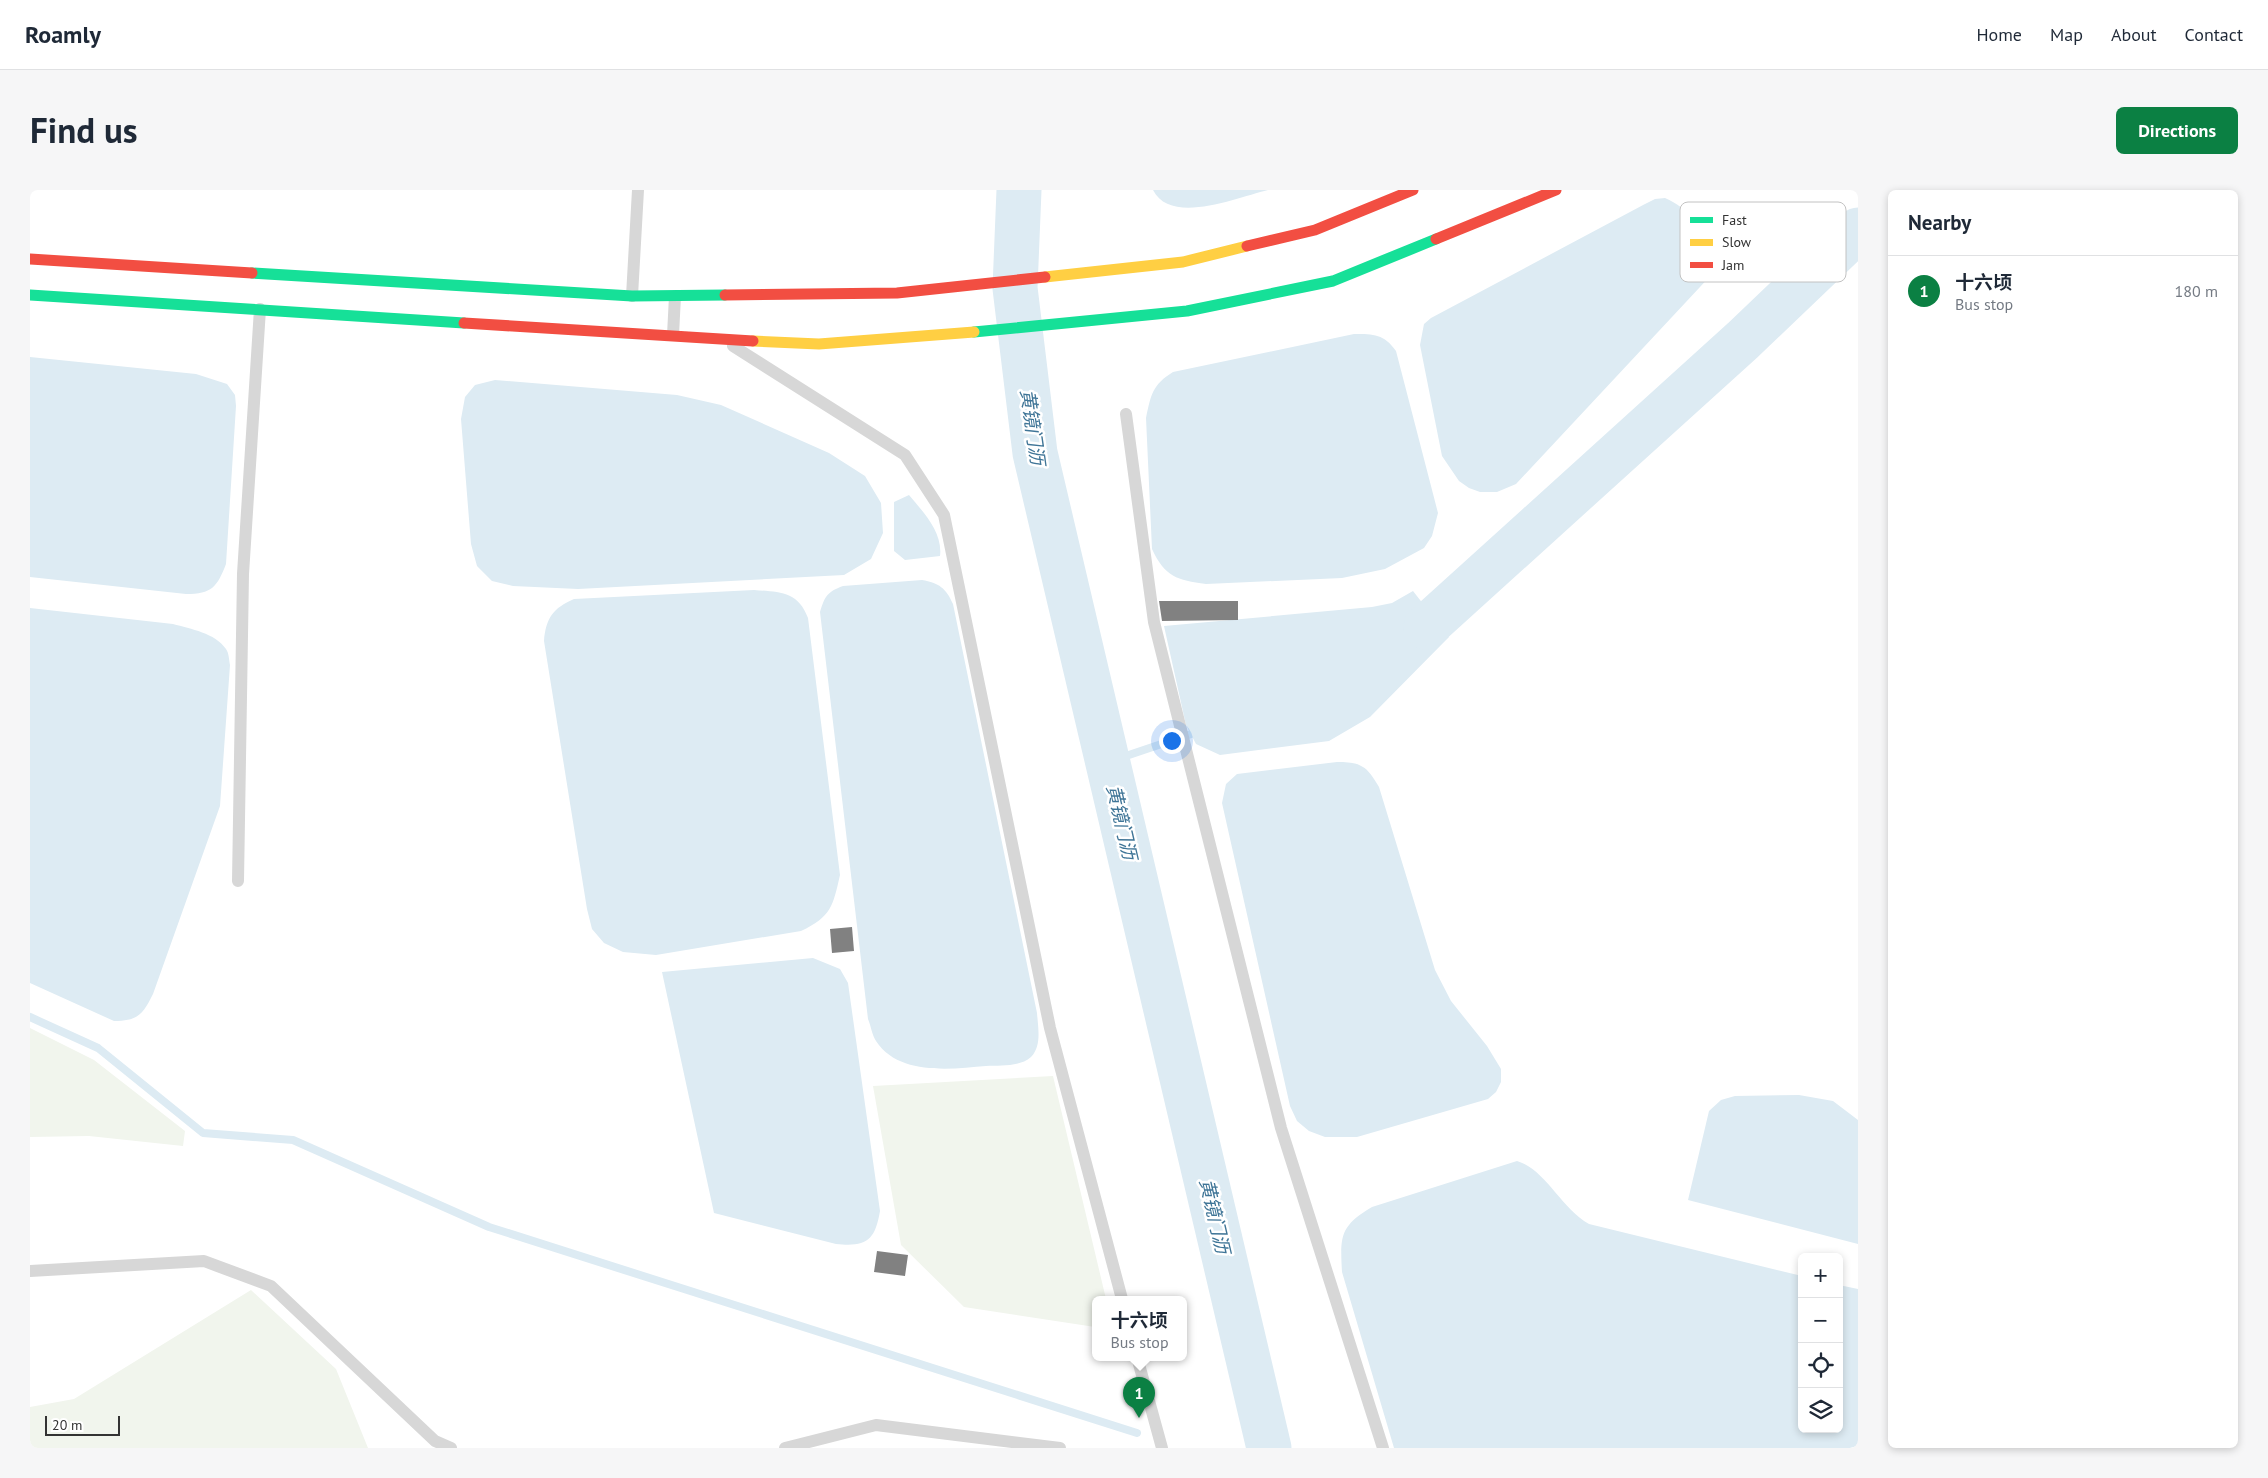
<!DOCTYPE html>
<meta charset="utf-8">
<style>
body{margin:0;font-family:"PT Sans","Noto Sans SC",sans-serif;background:#f6f6f7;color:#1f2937}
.controls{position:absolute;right:15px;bottom:15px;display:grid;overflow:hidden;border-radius:8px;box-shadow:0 2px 8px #0003}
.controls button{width:45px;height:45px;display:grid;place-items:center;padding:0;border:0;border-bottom:1px solid #e0e1e3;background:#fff;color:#1f2937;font:25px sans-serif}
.scale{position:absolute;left:15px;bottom:12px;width:75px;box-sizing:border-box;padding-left:5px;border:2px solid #333;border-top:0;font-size:14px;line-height:18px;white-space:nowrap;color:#333;-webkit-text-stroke:4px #fff;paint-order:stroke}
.you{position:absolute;left:1141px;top:550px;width:18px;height:18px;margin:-12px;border:4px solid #fff;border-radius:50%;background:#1a73e8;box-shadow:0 0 0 8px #1a73e833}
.badge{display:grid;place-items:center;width:32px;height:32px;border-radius:50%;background:#0b8043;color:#fff;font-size:16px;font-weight:700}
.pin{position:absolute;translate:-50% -41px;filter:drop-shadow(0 1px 2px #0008)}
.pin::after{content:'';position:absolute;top:26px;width:18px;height:15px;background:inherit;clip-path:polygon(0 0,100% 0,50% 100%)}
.popup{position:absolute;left:1062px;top:1106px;width:95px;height:65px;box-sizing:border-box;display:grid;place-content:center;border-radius:8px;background:#fff;filter:drop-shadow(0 1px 4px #0005);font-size:16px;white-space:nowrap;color:#747a83}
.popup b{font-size:19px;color:#1f2937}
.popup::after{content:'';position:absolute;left:50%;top:100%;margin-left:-10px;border:10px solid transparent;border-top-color:#fff}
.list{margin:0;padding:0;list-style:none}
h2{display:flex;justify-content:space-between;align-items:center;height:65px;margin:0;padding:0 20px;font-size:21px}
h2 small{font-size:16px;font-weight:400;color:#747a83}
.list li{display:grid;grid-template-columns:32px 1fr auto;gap:15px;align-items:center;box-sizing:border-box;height:70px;padding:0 20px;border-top:1px solid #e0e1e3}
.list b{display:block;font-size:19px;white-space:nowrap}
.list p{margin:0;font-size:16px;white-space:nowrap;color:#747a83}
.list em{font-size:16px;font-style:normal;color:#747a83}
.icon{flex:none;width:28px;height:28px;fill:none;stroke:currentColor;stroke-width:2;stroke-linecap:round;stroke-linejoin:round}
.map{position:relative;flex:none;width:1828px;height:1258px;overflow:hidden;border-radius:8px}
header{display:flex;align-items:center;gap:30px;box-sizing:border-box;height:70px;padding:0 25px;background:#fff;border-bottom:1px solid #e0e1e3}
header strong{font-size:24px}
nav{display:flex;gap:28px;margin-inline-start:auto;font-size:18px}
.intro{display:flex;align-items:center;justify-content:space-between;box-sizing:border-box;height:120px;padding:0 30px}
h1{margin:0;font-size:35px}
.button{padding:12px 22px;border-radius:8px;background:#0b8043;color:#fff;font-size:18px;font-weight:700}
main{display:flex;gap:30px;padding:0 30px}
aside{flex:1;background:#fff;border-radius:8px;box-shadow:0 2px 8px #0003}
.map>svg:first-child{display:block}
</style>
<header>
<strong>Roamly</strong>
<nav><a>Home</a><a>Map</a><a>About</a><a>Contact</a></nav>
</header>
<div class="intro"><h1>Find us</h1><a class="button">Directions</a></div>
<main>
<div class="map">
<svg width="1828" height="1258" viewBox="0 0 1828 1258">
<rect width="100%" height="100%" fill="#fff"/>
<path fill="#f1f5ed" d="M 0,838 L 64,870 L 155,941 L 153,956 L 59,946 L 0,947 Z
M 1023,886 L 1076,1109 L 1065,1109 L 1065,1137 L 934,1117 L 871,1055 L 843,896 Z
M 221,1100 L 306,1179 L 338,1258 L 0,1258 L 0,1217 L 44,1209 Z"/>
<path fill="#ddebf3" d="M 1123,0 L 1238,0 C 1208,7 1141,36 1123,0 Z
M 1635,8 C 1647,13 1655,20 1664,29 C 1683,46 1696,56 1684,82 L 1486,294 L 1467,302 L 1450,302 L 1439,298 L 1429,291 L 1412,266 L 1390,155 L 1394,134 L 1401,128 L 1615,14 L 1625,9 Z
M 1324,144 C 1344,144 1354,144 1366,161 L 1408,323 L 1402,346 L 1394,358 L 1355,379 L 1312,388 L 1176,394 C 1147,390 1135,387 1122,359 L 1116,228 C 1121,205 1122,195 1143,182 Z
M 0,167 L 166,184 L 197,194 L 205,205 L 206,216 L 196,374 C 187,397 182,404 156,404 L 0,387 Z
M 465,190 L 647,205 L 691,215 L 799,263 L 835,286 L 851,313 L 853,343 L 841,369 L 814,385 L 548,399 L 483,396 L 462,391 L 447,376 L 441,354 L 431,229 L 435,207 L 445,195 Z
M 879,305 C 893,322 913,342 910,366 L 875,370 L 864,361 L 864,312 Z
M 892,390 C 909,393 916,398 923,414 L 1007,823 C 1008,837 1012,856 1001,867 C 990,877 970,875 956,876 C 921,879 869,886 846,851 C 842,845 841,836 838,829 L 790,422 C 795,406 797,402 813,396 Z
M 724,400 C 749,402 768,401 778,428 L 810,685 C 803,716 801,727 771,741 L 626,765 L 593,762 L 574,753 L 562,739 L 557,719 L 514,451 C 516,428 523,418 544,409 Z
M 1383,401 L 1419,447 L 1340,527 L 1299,551 L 1190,565 L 1166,554 L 1156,535 L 1134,436 L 1342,417 L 1362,413 Z
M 0,418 L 143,434 C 161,439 185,443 196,459 C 199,463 199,470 200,475 L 190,616 L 123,804 C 113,824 108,831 84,831 L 0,793 Z
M 1307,572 C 1331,572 1337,576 1349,597 L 1405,780 L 1421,811 L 1457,856 L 1471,879 L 1471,892 L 1466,902 L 1458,909 L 1327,947 L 1295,947 L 1279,941 L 1267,931 L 1260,916 L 1192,613 L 1196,594 L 1207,584 Z
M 783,768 L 810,779 L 818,793 L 850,1021 C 845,1051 836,1057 806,1054 L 684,1023 L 632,782 Z
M 1769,905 L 1803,911 L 1828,930 L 1828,1054 L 1658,1010 L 1679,921 L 1691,910 L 1705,906 Z
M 1487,971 C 1515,979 1530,1017 1559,1034 L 1772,1086 L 1772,1239 L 1809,1239 L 1809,1095 L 1828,1099 L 1828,1256 L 1820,1258 L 1364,1258 L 1312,1082 C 1310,1046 1310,1036 1342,1017 Z"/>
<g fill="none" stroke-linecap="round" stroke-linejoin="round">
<path stroke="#ddebf3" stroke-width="8" d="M 1078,572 L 1170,541
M 0,827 L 68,858 L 173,943 L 263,950 L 459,1037 L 1107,1243"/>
<path stroke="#ddebf3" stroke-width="45" d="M 989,0 L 985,98 L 1005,263 L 1239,1258
M 1396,437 L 1713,150 L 1828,40"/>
</g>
<path fill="#818181" d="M 1129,411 L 1208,411 L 1208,430 L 1132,431 Z
M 822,737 L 824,761 L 802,763 L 800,739 Z
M 847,1061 L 878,1065 L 875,1086 L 844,1082 Z"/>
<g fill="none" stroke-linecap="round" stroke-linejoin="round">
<path stroke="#d7d7d7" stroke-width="12" d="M 602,106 L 608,0
M 643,145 L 645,106
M 703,156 L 875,265 L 914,325 L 1020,838 L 1092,1109
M 1096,224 L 1124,432 L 1251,938 L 1353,1258
M 208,691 L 213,384 L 230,119
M 0,1081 L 174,1071 L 241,1096 L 405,1251 L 421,1258
M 1107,1167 L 1132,1258
M 755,1258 L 846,1235 L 1030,1258"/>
<path stroke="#16e098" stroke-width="11" d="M 222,83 L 602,106 L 695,105
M 0,105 L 434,133
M 944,142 L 1157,121 L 1303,91 L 1406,49"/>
<path stroke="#ffcf43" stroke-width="11" d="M 1015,87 L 1153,72 L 1217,56
M 723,151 L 789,154 L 944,142"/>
<path stroke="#f24e42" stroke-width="11" d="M 1406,49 L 1526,0
M 1217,56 L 1285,40 L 1383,0
M 0,69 L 222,83
M 695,105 L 867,103 L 1015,87
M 434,133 L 723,151"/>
</g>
<g text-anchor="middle" stroke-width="5" stroke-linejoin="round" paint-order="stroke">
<g font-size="19" font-style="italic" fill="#3f7597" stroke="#fff">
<text transform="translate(1003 237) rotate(82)" y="7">黄镜门沥</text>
<text transform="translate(1092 632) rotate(77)" y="7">黄镜门沥</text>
<text transform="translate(1185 1026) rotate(77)" y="7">黄镜门沥</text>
</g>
</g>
<rect x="1650" y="12" width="166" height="80" rx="8" fill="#fff" stroke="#c2c2c2" stroke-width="1"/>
<rect x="1660" y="27" width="23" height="6" fill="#16e098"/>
<rect x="1660" y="49" width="23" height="7" fill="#ffcf43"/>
<rect x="1660" y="72" width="23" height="6" fill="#f24e42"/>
<g font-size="14" fill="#333">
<text x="1692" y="35">Fast</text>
<text x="1692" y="57">Slow</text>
<text x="1692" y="80">Jam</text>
</g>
</svg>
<div class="controls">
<button>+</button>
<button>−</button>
<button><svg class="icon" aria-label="locate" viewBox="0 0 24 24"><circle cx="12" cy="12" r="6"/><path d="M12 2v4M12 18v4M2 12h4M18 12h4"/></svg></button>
<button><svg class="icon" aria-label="layers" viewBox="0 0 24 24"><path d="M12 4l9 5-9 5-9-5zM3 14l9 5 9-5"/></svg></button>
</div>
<div class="scale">20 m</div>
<div class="you"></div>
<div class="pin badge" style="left:1109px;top:1228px">1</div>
<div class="popup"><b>十六顷</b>Bus stop</div>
</div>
<aside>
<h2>Nearby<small></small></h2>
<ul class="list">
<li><span class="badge">1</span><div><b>十六顷</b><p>Bus stop</p></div><em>180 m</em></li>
</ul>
</aside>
</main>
